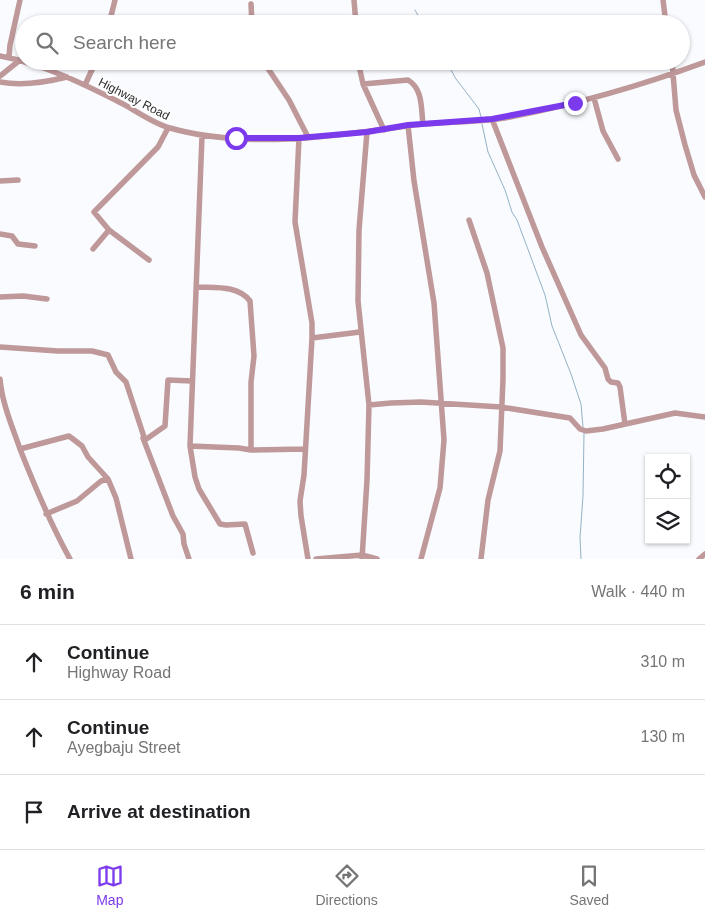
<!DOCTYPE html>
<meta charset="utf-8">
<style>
body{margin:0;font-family:Arial,sans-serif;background:#f6f6f6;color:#202124}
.controls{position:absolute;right:15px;bottom:15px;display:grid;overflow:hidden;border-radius:0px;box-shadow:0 1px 4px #0004}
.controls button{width:45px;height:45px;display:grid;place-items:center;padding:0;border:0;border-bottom:1px solid #e0e0e0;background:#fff;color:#202124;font:25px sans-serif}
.stop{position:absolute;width:15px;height:15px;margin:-11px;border:4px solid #7c3aed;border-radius:50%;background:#fff}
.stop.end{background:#7c3aed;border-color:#fff;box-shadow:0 1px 5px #0008}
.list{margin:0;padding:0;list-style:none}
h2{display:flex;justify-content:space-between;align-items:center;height:65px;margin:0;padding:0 20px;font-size:21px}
h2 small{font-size:16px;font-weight:400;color:#757577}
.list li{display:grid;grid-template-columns:32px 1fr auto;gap:15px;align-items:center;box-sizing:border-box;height:75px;padding:0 20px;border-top:1px solid #e0e0e0}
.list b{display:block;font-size:19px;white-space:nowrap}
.list p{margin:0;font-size:16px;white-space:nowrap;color:#757577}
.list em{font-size:16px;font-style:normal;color:#757577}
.icon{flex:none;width:28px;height:28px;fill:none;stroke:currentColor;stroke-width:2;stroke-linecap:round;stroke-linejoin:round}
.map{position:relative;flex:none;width:705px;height:559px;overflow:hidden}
.search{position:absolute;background:#fff;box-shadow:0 1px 4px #0004;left:15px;right:15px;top:15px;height:55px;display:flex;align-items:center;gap:12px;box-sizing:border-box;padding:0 18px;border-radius:28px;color:#757577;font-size:19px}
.sheet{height:290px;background:#fff}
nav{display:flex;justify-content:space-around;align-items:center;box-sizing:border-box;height:70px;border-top:1px solid #e0e0e0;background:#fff;font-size:14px;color:#757577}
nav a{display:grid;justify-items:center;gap:2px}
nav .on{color:#7c3aed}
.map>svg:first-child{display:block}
</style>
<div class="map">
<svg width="705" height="559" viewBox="0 0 705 559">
<rect width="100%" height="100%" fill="#f9fbfe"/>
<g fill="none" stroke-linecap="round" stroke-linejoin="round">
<path stroke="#95b1c7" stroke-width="1" d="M 415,10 L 423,24
M 446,61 L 456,79 L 479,109 L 481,117
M 482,124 L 488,152 L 505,190 L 512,212 L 517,220 L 545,295 L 552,326 L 571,374 L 581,404 L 583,427
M 581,559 L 580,538 L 583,496 L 584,433"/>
<path stroke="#bf989a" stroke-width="5.5" d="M 354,0 L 356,24
M 663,0 L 666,24
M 251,4 L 252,24
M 109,24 L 115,0
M 0,56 C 43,64 84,84 123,104 C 138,112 154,124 170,128 C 244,149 331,137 407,126 C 439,121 473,123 505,118 C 573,105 640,86 705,62
M 9,57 L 10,45 L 20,0
M 263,61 L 289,100 L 308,137
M 358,61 L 363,84 L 384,130
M 672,61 L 676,110 L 685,145 L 694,175 L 705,197
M 0,76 L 20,60
M 0,82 C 21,86 47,82 67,77
M 363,84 L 408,80 C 423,89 421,108 423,124
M 85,85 L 96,61
M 594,98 L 603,131 L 618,159
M 492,119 L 542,247 L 581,335 L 605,368 L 608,379 L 611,382 L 618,383 L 620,387 L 625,424
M 408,125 L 414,181 L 434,303 L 444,440 L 440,488 L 421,559
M 202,136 L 190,446 L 195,477 L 199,489 L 220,524 L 226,525 L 245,524 L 253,553
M 299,138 L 295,222 L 312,323 L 312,338 L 304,475 L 300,501 L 301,516 L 308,559
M 0,181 L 18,180
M 469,220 L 487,273 L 503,348 L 503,379 L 500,451 L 488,500 L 481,559
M 0,234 L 12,236 L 18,244 L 35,246
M 93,249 L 109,230
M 149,260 L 109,230 L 94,212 L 158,147 L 168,128
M 197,287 C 215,288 238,285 250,301 L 254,356 L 251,382 L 251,450
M 0,297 L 23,296 L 47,299
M 312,338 L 360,332
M 0,347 L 58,351 L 92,351 L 108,355 L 116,372 L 126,382 L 145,440 L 165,426 L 168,380 L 192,381
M 0,379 C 2,403 12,426 20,449 C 35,487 50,523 70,559
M 369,405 L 391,403 L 421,402 L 501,407 L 570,418 L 580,429 L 586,431 L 603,429 L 675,413 L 705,417
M 143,438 L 173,516 L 183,534 L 184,544 L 189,559
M 190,446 L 239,448 L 251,450 L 305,449
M 20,449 L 69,436 L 82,446 L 88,457 L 108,479 L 116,498 L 131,559
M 46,514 L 77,501 L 101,481 L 108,479
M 316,559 L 362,555 L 377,559
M 362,559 L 367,480 L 369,405 L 358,301 L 359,230 L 367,132
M 699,559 L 705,554"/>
</g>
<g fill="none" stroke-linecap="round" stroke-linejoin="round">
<path stroke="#7c3aed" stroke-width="6" d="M 236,138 L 299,138 L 367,132 L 408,125 L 492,119 L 575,103"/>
</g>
<g text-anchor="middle" stroke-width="4" stroke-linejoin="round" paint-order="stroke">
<g font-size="12" fill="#2c2d2f" stroke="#fff">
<text transform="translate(134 99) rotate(27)" y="4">Highway Road</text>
</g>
</g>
</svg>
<div class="controls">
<button><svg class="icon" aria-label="locate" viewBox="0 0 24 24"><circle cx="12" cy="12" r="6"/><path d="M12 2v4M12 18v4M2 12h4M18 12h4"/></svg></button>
<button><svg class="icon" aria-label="layers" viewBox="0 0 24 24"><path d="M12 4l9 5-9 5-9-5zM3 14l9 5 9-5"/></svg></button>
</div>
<div class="stop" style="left:236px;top:138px"></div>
<div class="stop end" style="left:575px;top:103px"></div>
<div class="search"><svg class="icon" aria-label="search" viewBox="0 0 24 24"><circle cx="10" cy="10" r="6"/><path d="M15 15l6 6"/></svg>Search here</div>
</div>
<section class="sheet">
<h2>6 min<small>Walk · 440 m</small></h2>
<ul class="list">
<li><svg class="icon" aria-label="ahead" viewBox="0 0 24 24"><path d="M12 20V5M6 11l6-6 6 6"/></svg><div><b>Continue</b><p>Highway Road</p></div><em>310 m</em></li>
<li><svg class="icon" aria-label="ahead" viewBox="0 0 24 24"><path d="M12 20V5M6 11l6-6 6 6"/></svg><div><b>Continue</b><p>Ayegbaju Street</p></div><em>130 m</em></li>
<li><svg class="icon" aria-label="arrive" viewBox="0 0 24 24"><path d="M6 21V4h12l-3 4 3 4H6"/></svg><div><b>Arrive at destination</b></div></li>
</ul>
</section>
<nav>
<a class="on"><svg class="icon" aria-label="map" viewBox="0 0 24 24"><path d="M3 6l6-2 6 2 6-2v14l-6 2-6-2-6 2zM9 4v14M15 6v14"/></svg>Map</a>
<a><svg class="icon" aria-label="directions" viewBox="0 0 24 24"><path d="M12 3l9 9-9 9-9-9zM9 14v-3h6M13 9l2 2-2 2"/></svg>Directions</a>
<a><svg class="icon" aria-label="saved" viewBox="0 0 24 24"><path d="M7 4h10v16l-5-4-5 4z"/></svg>Saved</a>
</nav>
